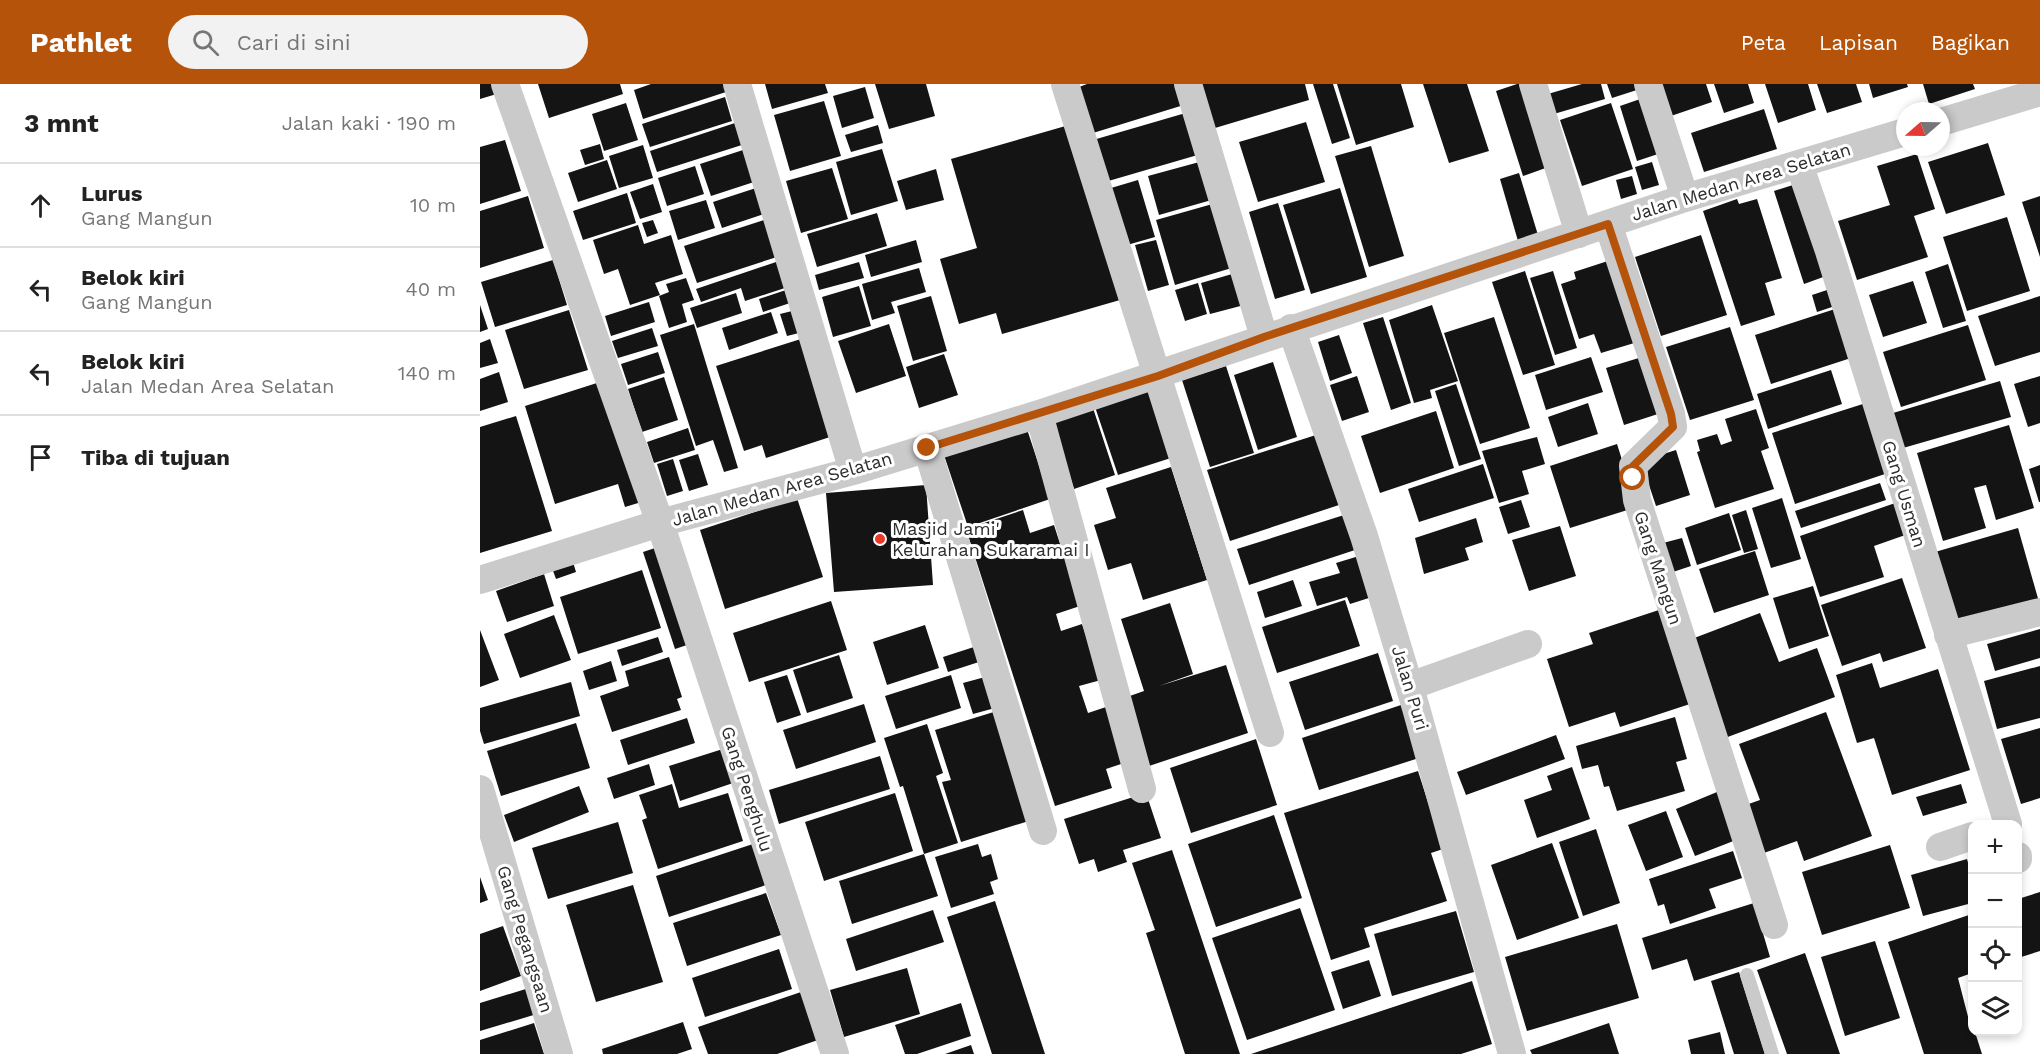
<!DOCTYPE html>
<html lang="id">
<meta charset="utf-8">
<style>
body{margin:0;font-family:"Work Sans",sans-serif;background:#f2f2f2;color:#222}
.controls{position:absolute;right:18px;bottom:18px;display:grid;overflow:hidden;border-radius:12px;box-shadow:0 3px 9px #0003}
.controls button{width:54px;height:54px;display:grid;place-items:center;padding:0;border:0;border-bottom:2px solid #e0e0e0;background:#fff;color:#222;font:30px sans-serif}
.compass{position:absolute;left:1416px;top:18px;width:54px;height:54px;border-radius:50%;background:#fff;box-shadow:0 3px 9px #0003;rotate:250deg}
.stop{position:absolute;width:18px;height:18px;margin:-14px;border:4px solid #b45309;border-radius:50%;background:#fff}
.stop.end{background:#b45309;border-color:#fff;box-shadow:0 2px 6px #0008}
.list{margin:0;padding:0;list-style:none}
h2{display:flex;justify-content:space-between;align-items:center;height:78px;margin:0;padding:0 24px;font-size:26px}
h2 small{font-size:20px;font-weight:400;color:#767676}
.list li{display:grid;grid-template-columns:39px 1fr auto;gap:18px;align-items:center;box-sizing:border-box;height:84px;padding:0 24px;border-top:2px solid #e0e0e0}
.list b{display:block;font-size:22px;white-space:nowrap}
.list p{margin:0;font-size:20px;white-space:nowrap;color:#767676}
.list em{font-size:20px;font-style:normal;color:#767676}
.icon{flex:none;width:33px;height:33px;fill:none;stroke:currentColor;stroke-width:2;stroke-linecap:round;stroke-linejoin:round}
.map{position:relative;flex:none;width:1560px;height:970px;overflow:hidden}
header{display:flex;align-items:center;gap:36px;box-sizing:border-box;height:84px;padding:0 30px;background:#b45309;color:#fff}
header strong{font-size:28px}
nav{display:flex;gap:33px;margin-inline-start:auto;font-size:21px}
.search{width:420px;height:54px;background:#f2f2f2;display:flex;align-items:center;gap:15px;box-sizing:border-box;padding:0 21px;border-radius:33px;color:#767676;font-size:22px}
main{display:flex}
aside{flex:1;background:#fff}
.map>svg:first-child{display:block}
</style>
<header>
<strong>Pathlet</strong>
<div class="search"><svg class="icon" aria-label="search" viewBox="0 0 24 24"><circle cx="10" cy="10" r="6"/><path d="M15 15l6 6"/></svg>Cari di sini</div>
<nav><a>Peta</a><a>Lapisan</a><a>Bagikan</a></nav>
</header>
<main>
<aside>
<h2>3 mnt<small>Jalan kaki · 190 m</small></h2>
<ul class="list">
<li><svg class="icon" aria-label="ahead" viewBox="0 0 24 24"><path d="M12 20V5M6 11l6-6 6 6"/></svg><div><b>Lurus</b><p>Gang Mangun</p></div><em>10 m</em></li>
<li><svg class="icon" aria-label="left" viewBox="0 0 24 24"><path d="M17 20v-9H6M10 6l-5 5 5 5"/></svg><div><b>Belok kiri</b><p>Gang Mangun</p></div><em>40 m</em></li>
<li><svg class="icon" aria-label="left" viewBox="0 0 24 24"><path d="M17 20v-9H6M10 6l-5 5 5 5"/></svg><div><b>Belok kiri</b><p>Jalan Medan Area Selatan</p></div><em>140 m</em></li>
<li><svg class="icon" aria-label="arrive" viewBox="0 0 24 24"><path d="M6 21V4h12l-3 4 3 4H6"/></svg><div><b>Tiba di tujuan</b></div></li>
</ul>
</aside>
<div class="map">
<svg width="1560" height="970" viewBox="0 0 1560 970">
<rect width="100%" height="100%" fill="#fff"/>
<path fill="#141414" d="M 0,0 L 18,0 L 20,9 L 0,15 Z
M 58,0 L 140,0 L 143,10 L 69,34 Z
M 171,0 L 244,0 L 246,8 L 163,35 L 154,6 Z
M 285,0 L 345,0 L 348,9 L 292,25 Z
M 395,0 L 446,0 L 455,32 L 409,45 Z
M 607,0 L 701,0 L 707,20 L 613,49 L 599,3 Z
M 722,0 L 825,0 L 829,16 L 735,44 Z
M 833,0 L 853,0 L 870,54 L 852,60 Z
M 857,0 L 921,0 L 934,43 L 876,61 Z
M 943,0 L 987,0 L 1009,67 L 969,79 Z
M 1037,0 L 1048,0 L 1074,81 L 1043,92 L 1016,7 Z
M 1102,0 L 1121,0 L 1125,15 L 1067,32 L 1061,12 Z
M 1127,0 L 1159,0 L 1160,5 L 1132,14 Z
M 1178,0 L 1226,0 L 1232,18 L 1188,33 Z
M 1234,0 L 1268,0 L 1274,19 L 1244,29 Z
M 1285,0 L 1328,0 L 1336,26 L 1298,39 Z
M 1337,0 L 1376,0 L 1382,18 L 1347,29 Z
M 1389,0 L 1427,0 L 1428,3 L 1393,14 Z
M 1443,0 L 1493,0 L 1495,5 L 1449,20 Z
M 385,3 L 394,34 L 362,44 L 353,12 Z
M 245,13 L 252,37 L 170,63 L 162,40 Z
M 1166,13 L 1184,68 L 1157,77 L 1140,22 Z
M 344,17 L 361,72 L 310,87 L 294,31 Z
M 146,19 L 158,56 L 124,67 L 112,30 Z
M 1131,19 L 1153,85 L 1102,102 L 1080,36 Z
M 1284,25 L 1297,65 L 1224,88 L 1211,49 Z
M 709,28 L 721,70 L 625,98 L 613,56 Z
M 258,38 L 265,60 L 177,88 L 170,67 Z
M 826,38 L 845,98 L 778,118 L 759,58 Z
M 398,41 L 403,59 L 371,68 L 365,51 Z
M 589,41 L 640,216 L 522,250 L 516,229 L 479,240 L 460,175 L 497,164 L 471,75 Z
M 25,56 L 41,107 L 0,120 L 0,63 Z
M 1508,59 L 1525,111 L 1466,130 L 1448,78 Z
M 120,60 L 124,75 L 105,81 L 100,66 Z
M 163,61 L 173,94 L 139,104 L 129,72 Z
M 891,62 L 924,172 L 889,183 L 855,72 Z
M 402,65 L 418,117 L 371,131 L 356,78 Z
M 263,66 L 274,98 L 231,112 L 220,80 Z
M 1437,70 L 1455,125 L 1434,132 L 1448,173 L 1377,196 L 1358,137 L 1410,121 L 1397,82 Z
M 127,76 L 137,105 L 98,118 L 88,89 Z
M 723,77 L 735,115 L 679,131 L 668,92 Z
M 1172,78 L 1179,101 L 1162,106 L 1155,83 Z
M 215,82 L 224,110 L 187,122 L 178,94 Z
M 352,84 L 368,135 L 321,149 L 306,97 Z
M 456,85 L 464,116 L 426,126 L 417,97 Z
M 1039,89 L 1058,151 L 1038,157 L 1020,95 Z
M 1152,92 L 1157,110 L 1141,115 L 1136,96 Z
M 658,96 L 675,153 L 647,161 L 631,104 Z
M 173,100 L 182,128 L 160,135 L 150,108 Z
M 1316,100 L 1346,192 L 1324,200 L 1294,107 Z
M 276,104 L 284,130 L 242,144 L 233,118 Z
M 860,104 L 887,193 L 831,210 L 803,121 Z
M 147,109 L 156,139 L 103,156 L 93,127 Z
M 48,112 L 64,164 L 0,184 L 0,127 Z
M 1560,112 L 1560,173 L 1542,118 Z
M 1257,115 L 1259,120 L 1277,115 L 1302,194 L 1285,199 L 1295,231 L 1261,242 L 1223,127 Z
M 226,116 L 235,144 L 198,156 L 189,127 Z
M 736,119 L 755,183 L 695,201 L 676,136 Z
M 798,119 L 825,206 L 795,215 L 769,128 Z
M 397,129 L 407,162 L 337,183 L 327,150 Z
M 1527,133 L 1550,207 L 1487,227 L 1463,153 Z
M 287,135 L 300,172 L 217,199 L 204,162 Z
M 173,136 L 178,149 L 167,153 L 162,139 Z
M 158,141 L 164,160 L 191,151 L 203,190 L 175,199 L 180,211 L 150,221 L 138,185 L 124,190 L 113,156 Z
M 1221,151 L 1247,231 L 1181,252 L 1155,173 Z
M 436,156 L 442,178 L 391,193 L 385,171 Z
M 676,156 L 689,201 L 668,207 L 655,161 Z
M 1134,175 L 1161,257 L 1121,269 L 1114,250 L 1099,255 L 1081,200 L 1096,195 L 1094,188 Z
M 73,176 L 87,221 L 15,243 L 1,198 Z
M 302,176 L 308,203 L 265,217 L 261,204 L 221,218 L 216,205 Z
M 379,178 L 384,194 L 339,206 L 335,191 Z
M 1468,180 L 1486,237 L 1463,244 L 1445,188 Z
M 439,184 L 446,208 L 411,218 L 415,229 L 392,236 L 382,200 Z
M 1045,187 L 1075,281 L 1043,291 L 1012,198 Z
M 1073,187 L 1097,264 L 1075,271 L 1050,194 Z
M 759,188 L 768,220 L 730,230 L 721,199 Z
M 206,194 L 214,216 L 202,220 L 207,238 L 189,244 L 179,212 L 189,208 L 186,200 Z
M 1433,197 L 1447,239 L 1403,253 L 1389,211 Z
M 718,199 L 727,230 L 705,237 L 695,206 Z
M 379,202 L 391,242 L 353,253 L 342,213 Z
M 309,205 L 313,218 L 283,228 L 279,215 Z
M 1350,205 L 1355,222 L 1337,228 L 1332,211 Z
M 256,209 L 262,229 L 217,244 L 210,224 Z
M 451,212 L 467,267 L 433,277 L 417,222 Z
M 1560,212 L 1560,268 L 1515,282 L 1498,232 Z
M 169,218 L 175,238 L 131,252 L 125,232 Z
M 0,221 L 8,245 L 0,248 Z
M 952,221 L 978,297 L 950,306 L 952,314 L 934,319 L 909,236 Z
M 1355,225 L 1371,274 L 1291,300 L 1275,251 Z
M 89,226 L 108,286 L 44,305 L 25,246 Z
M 316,226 L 323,248 L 307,252 L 300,230 Z
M 291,228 L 298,249 L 249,266 L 242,244 Z
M 903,233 L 931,319 L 911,326 L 883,239 Z
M 1014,233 L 1050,344 L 1000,360 L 964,249 Z
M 214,240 L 258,384 L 244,388 L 233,356 L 216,362 L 180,251 Z
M 409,240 L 426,292 L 376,309 L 358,257 Z
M 1488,241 L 1506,296 L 1421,323 L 1403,268 Z
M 1250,243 L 1274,316 L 1210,336 L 1186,263 Z
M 172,244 L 178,262 L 138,274 L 132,257 Z
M 859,251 L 872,289 L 850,297 L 838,258 Z
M 324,254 L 353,352 L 286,374 L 282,361 L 264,367 L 236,282 Z
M 10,255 L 18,279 L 0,284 L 0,259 Z
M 178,268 L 185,289 L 148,301 L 141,280 Z
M 464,270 L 478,311 L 439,324 L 426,283 Z
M 1111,273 L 1123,308 L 1066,326 L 1055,291 Z
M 1162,273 L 1181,329 L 1144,341 L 1126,284 Z
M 793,278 L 817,353 L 778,366 L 754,291 Z
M 746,282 L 774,369 L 730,383 L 702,296 Z
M 1351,286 L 1362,320 L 1288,345 L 1277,310 Z
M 19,288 L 28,318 L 0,327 L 0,295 Z
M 877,292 L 889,328 L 862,337 L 850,301 Z
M 1560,292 L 1560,339 L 1548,343 L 1534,300 Z
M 184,293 L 198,336 L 162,348 L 148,305 Z
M 1520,297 L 1531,333 L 1423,364 L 1413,329 Z
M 120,298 L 168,416 L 145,423 L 138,400 L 75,420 L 45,322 Z
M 976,300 L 1001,375 L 979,382 L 955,307 Z
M 671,301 L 694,373 L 638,391 L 614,320 Z
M 1108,319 L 1118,350 L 1078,363 L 1068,333 Z
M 1386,319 L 1408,389 L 1315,420 L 1292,349 Z
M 612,321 L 635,391 L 594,405 L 571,334 Z
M 1276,325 L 1289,364 L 1281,367 L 1294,405 L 1235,424 L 1217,368 L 1220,367 L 1217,356 L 1237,350 L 1241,361 L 1252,357 L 1245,335 Z
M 956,327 L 974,384 L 900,409 L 881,352 Z
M 36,332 L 72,447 L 0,469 L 0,343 Z
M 545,339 L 570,415 L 488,443 L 462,365 Z
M 1529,341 L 1554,424 L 1516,436 L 1506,401 L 1494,404 L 1506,444 L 1463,457 L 1437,369 Z
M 208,344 L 215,366 L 174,379 L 167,358 Z
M 839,350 L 862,420 L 750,457 L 727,386 Z
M 1057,353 L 1065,380 L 1042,387 L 1049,410 L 1019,419 L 1002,367 Z
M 1137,360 L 1157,423 L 1090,444 L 1070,382 Z
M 1196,366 L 1210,411 L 1176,422 L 1161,377 Z
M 218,370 L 228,401 L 209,407 L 199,376 Z
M 193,375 L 203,407 L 187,412 L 177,380 Z
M 1003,380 L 1014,414 L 939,438 L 928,405 Z
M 1560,381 L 1560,418 L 1559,418 L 1549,385 Z
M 691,383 L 727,496 L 663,516 L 651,479 L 628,486 L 614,441 L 636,434 L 626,404 Z
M 1400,399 L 1406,416 L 1321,444 L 1315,427 Z
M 446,401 L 453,501 L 354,508 L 346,409 Z
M 317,414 L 343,493 L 245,525 L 220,446 Z
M 1302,414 L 1321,475 L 1291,484 L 1272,424 Z
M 1041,416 L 1050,443 L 1028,450 L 1019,423 Z
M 1421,417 L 1431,449 L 1394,462 L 1404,493 L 1340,513 L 1320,452 Z
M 543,426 L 550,449 L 574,441 L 600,522 L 576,530 L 581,547 L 602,540 L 621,596 L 599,602 L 608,629 L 632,621 L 650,677 L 626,685 L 632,704 L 575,722 L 486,445 Z
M 1266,426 L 1278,465 L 1264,469 L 1252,431 Z
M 1249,429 L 1261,466 L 1217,481 L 1205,444 Z
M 864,431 L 875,466 L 769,501 L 757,465 Z
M 996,434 L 1003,458 L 985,464 L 989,476 L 944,490 L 935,454 Z
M 1080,442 L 1096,492 L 1049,507 L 1032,456 Z
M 1538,444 L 1559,518 L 1476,542 L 1455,468 Z
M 1202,454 L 1211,482 L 1193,488 L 1183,459 Z
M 184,461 L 216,558 L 195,565 L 163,468 Z
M 1275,467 L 1289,511 L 1234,529 L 1219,485 Z
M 879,472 L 892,513 L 870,520 L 867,513 L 837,522 L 829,498 L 860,489 L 856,479 Z
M 93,478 L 96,488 L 76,495 L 72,484 Z
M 162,486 L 181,544 L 98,570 L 80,513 Z
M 64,490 L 74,522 L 27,538 L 16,507 Z
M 1422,494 L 1446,564 L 1403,578 L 1400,569 L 1362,582 L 1341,521 Z
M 813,496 L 822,522 L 785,534 L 777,508 Z
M 1333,502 L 1349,552 L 1309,565 L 1293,514 Z
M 865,516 L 880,562 L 797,589 L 782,543 Z
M 351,517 L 367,566 L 269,598 L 253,549 Z
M 690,519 L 713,590 L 679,602 L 746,581 L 768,649 L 666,683 L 644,614 L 664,607 L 641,535 Z
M 1188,523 L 1219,617 L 1140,643 L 1135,628 L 1089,643 L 1067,575 L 1113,560 L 1109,549 Z
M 1280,529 L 1299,578 L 1337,564 L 1355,613 L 1245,654 L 1209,556 Z
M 74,531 L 91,576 L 40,594 L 24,550 Z
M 445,541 L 459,584 L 407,601 L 393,558 Z
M 1560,545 L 1560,574 L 1515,587 L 1507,560 Z
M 0,546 L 19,596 L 0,603 Z
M 178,553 L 183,568 L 142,582 L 137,566 Z
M 497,562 L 502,577 L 468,588 L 463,573 Z
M 898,569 L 913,617 L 825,646 L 809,598 Z
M 359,571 L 373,614 L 327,629 L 313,586 Z
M 189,573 L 202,613 L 197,615 L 201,626 L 132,648 L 120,612 L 149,602 L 145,587 Z
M 131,577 L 137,597 L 109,606 L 103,587 Z
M 1392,579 L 1400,604 L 1458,585 L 1490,686 L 1412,711 L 1394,654 L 1377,659 L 1356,591 Z
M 1560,582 L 1560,634 L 1517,645 L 1504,597 Z
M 307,591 L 321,631 L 297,639 L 284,598 Z
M 471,591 L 481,624 L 416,645 L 405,612 Z
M 505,593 L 515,624 L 493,630 L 483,599 Z
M 91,598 L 100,632 L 4,660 L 0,647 L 0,624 Z
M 384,620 L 396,658 L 316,685 L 303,646 Z
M 921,621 L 939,674 L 839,706 L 822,654 Z
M 517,627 L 552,736 L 481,758 L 462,698 L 471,696 L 455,646 Z
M 1346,628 L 1392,752 L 1324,777 L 1317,757 L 1281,770 L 1263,722 L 1280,716 L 1259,660 Z
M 1195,633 L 1207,675 L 1196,678 L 1205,707 L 1137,727 L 1129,702 L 1124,703 L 1118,681 L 1102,685 L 1096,662 Z
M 207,634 L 215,659 L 148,681 L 140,656 Z
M 96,639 L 110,684 L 21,712 L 7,667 Z
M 447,640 L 463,689 L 456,692 L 478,759 L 444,770 L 423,702 L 420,703 L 404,654 Z
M 1560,644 L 1560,714 L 1541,720 L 1521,655 Z
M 1076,651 L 1085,675 L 986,711 L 977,688 Z
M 776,655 L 797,721 L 711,749 L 690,684 Z
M 246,664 L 256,698 L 200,717 L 189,682 Z
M 400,672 L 410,705 L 299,740 L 289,706 Z
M 169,680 L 175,701 L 134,715 L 127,694 Z
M 1092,683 L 1110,735 L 1057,754 L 1044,716 L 1072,706 L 1067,692 Z
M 938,687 L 963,765 L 951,769 L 967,817 L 884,844 L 890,863 L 851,876 L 804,729 Z
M 192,700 L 199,724 L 248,709 L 263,757 L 178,785 L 162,736 L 167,734 L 159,711 Z
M 1481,700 L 1487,719 L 1443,732 L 1436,713 Z
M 99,702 L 109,728 L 34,758 L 24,731 Z
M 1237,708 L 1256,756 L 1215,772 L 1196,725 Z
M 415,709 L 433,767 L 344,797 L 325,738 Z
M 666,709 L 681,754 L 643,766 L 647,778 L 618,788 L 614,775 L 599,780 L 584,735 Z
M 1186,727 L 1203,773 L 1166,787 L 1148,741 Z
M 794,731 L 822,814 L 736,843 L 708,760 Z
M 138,738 L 153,789 L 68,815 L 52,764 Z
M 1116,745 L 1140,819 L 1103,832 L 1079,758 Z
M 282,757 L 295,798 L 189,833 L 176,792 Z
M 1072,759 L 1099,834 L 1037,856 L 1011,781 Z
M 498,760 L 502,773 L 511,770 L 518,795 L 510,798 L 514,810 L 471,824 L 455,773 Z
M 1410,761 L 1430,824 L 1342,851 L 1322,788 Z
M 692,766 L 760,970 L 705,970 L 666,849 L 675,846 L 652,779 Z
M 1253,767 L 1262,794 L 1229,805 L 1236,824 L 1190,840 L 1184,820 L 1178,822 L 1169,795 Z
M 444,770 L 458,812 L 372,840 L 359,797 Z
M 1487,775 L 1492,793 L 1492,819 L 1443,832 L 1431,791 Z
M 0,793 L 8,816 L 0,819 Z
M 153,801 L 183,898 L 116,918 L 86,821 Z
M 1560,808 L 1560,867 L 1538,874 L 1538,815 Z
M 286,809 L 301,851 L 207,882 L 193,839 Z
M 515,817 L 565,970 L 512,970 L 467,833 Z
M 1274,819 L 1290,873 L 1214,897 L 1207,875 L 1172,886 L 1162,854 Z
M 820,824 L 855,926 L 767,956 L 732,854 Z
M 453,826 L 464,858 L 376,887 L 366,855 Z
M 976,827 L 994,888 L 912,912 L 894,850 Z
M 1492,830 L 1492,889 L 1478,894 L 1492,948 L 1495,948 L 1502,970 L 1444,970 L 1408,858 Z
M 1137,840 L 1159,914 L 1047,947 L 1025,873 Z
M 23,842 L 41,892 L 0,907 L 0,850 Z
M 1395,857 L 1420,934 L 1365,952 L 1341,873 Z
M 299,865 L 312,905 L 225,933 L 212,894 Z
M 1325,869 L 1360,970 L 1307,970 L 1277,886 Z
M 889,876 L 901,912 L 863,925 L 851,888 Z
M 427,884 L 440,930 L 364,953 L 350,906 Z
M 1259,888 L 1285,970 L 1254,970 L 1231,897 Z
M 992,897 L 1012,960 L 981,970 L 771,970 Z
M 49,904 L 57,930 L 0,947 L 0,919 Z
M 321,908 L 338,956 L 297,970 L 228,970 L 218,943 Z
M 481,919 L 491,952 L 437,970 L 425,970 L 415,941 Z
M 203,938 L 212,965 L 197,970 L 123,970 L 122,965 Z
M 54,939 L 64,970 L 0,970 L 0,956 Z
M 1129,939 L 1139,970 L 1052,970 L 1050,966 Z
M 1240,948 L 1245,970 L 1211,970 L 1208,956 Z
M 491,961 L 494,970 L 465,970 Z"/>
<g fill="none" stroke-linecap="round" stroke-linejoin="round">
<path stroke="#cacaca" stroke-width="14" d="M 1267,891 L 1292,970"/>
<path stroke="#cacaca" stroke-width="28" d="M 25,0 L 180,439 L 355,970
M 257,0 L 373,387
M 585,0 L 790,649
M 708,0 L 784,253
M 1053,0 L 1099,150
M 1168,0 L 1205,114
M 1461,38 L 1560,8
M 1319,80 L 1349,167 L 1528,740
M 1128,140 L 1191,330 L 1193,343 L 1153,382 L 1157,416 L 1294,841
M 811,244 L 884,452 L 936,624 L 1032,970
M 559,330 L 662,705
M 447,364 L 563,747
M 0,496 L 180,439 L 373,387 L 559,330 L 1205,114 L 1425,48
M 1468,551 L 1560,528
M 930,602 L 1048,560
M 0,705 L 79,970
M 1460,763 L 1492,752
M 1538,772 L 1538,775"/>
</g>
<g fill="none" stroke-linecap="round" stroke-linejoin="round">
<path stroke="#b45309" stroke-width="8" d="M 447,364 L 678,292 L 784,253 L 1128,140 L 1191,330 L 1193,343 L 1153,382 L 1153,394"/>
</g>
<circle fill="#e9392b" stroke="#fff" stroke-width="2" cx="400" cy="455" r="6"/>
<g text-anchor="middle" stroke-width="6" stroke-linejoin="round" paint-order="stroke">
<g font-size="18" fill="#2d2d2d" stroke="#fff">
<text transform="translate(1261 98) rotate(-17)" y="6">Jalan Medan Area Selatan</text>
<text transform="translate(302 405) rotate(-16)" y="6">Jalan Medan Area Selatan</text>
<text transform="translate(1424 410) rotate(73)" y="6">Gang Usman</text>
<text transform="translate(1178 484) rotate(72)" y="6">Gang Mangun</text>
<text transform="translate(930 604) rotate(73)" y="6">Jalan Puri</text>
<text transform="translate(267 705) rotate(72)" y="6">Gang Penghulu</text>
<text transform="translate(45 855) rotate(73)" y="6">Gang Pegangsaan</text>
</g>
<g font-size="18" fill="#2d2d2d" stroke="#fff" text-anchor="start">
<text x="412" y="451">Masjid Jami'<tspan x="412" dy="21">Kelurahan Sukaramai I</tspan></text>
</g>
</g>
</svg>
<div class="controls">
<button>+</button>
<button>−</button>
<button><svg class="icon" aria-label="locate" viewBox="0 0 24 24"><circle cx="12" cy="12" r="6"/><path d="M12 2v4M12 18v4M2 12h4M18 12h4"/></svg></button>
<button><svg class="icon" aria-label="layers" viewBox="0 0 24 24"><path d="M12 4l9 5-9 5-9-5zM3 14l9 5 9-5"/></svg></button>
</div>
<svg class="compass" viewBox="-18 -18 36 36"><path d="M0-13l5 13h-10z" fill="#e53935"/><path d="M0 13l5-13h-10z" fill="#767676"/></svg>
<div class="stop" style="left:1153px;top:394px"></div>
<div class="stop end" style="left:447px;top:364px"></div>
</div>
</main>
